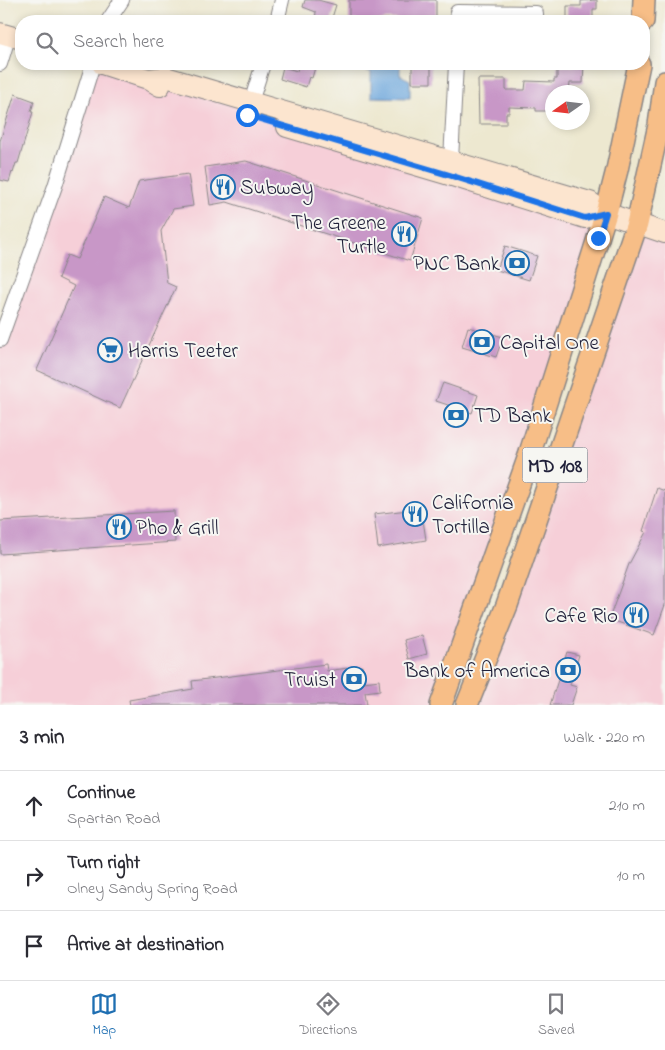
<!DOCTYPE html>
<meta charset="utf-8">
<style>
body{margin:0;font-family:"Indie Flower",sans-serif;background:#f7f7f7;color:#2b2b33}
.compass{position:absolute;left:545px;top:85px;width:45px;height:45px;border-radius:50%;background:#fff;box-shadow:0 2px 8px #0003;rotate:256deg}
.stop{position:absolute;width:15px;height:15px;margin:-11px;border:4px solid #1a73e8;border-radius:50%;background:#fff}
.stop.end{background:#1a73e8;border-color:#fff;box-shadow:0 1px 5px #0008}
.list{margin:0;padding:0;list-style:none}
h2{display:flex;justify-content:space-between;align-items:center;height:65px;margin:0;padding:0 20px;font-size:21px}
h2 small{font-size:16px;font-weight:400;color:#7c7c81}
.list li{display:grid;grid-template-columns:32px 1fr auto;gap:15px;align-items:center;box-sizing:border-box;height:70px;padding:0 20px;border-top:1px solid #e1e1e2}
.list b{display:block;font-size:19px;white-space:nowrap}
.list p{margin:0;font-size:16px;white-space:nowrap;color:#7c7c81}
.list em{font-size:16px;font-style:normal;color:#7c7c81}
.icon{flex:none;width:28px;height:28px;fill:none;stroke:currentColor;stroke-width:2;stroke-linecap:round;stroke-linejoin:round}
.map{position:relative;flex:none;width:665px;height:705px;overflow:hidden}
.search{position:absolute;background:#fff;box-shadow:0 2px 8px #0003;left:15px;right:15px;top:15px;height:55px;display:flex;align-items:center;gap:12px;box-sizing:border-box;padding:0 18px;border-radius:20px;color:#7c7c81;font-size:19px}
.sheet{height:275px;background:#fff}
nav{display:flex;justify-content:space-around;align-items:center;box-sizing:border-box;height:70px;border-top:1px solid #e1e1e2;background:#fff;font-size:14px;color:#7c7c81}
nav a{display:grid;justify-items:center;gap:2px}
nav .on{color:#1f6fb2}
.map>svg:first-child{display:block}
</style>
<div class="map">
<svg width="665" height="705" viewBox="0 0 665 705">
<rect width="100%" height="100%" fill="#f6f6f2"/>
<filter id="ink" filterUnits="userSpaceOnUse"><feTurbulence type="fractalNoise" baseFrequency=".02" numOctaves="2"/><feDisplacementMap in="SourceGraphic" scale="10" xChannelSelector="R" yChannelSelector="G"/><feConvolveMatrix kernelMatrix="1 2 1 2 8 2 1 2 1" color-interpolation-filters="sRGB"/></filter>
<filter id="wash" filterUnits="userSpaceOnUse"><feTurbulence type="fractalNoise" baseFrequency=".0096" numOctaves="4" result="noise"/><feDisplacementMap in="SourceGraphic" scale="20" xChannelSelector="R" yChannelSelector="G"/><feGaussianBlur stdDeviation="1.12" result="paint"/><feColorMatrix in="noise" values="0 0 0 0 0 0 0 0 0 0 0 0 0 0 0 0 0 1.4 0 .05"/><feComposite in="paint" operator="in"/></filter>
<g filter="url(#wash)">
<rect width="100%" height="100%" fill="#ede8d0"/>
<path fill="#f6cfd8" d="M 93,64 L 606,213 L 441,705 L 0,705 L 0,340 Z
M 637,224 L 665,233 L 665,705 L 468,705 Z"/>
<path fill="#6ca6dc" stroke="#47648c" d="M 356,64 L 400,64 L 400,75 L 410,80 L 410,98 L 371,97 L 371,72 L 356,68 Z"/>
<g id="blocks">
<path fill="#c897c7" d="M 305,0 L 318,0 L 336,5 L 331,21 L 315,21 L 316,12 L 303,7 Z
M 349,0 L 436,0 L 436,21 L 402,21 L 402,19 L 384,19 L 383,21 L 349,20 Z
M 597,0 L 597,9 L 593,9 L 593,20 L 567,20 L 567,6 L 581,6 L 581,1 Z
M 299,64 L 316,64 L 312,78 L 309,77 L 306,87 L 280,79 L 283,67 L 297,71 Z
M 412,64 L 431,64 L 431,83 L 412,83 Z
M 574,64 L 584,64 L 583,83 L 570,83 L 569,92 L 552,92 L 552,111 L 536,111 L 536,108 L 509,107 L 509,113 L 506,113 L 506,124 L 479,124 L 478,79 L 506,79 L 506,90 L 525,90 L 526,81 L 554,82 L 554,79 L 557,79 L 557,66 L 574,66 Z
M 15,94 L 34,101 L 31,112 L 33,112 L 18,163 L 16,163 L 13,173 L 12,172 L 9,182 L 0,180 L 0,141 Z
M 246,161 L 423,218 L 410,261 L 227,202 L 210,205 L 205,167 Z
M 188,174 L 193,206 L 173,209 L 161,231 L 167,283 L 176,287 L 120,408 L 37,370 L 74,286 L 58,278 L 67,255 L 77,259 L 104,197 L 129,208 L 139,181 Z
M 505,246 L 537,256 L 529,280 L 497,270 Z
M 468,327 L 503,337 L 496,357 L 462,347 Z
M 443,383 L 478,395 L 472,413 L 436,401 Z
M 657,488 L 665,491 L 665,605 L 654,635 L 609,619 L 629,564 L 646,532 L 643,531 Z
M 416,505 L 422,513 L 426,540 L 378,548 L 374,514 L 408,510 Z
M 174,511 L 175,542 L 0,554 L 0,521 Z
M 422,635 L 427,654 L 409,659 L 404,640 Z
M 567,652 L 579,655 L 570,685 L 577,687 L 571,705 L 550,705 Z
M 326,664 L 327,671 L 362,666 L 364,682 L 379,680 L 380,690 L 365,692 L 367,705 L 130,705 L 129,700 L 193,689 L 192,681 Z"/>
</g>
</g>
<g filter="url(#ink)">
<use href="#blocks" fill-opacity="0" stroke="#888586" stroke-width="1"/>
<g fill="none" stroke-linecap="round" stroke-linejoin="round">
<defs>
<path id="street" d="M 457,12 L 536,13 L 536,21
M 108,21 L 122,0
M 277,21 L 282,0
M 0,64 L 9,35
M 247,115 L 263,64
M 451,160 L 456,64
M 0,340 L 55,186 L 93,64"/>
<path id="secondary" d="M 0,33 L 21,39
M 102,64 L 148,79 L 160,86
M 148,79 L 166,77 L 590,202 L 606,213 L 665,233
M 287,127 L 449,175 L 585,218 L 606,213"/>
<path id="primary" d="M 643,21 L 644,0
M 441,705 L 529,456 L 606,213 L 617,170 L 639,64
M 467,705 L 507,605 L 637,224 L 659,125 L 665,82"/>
</defs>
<use href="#street" stroke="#888586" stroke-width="16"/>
<use href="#secondary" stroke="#888586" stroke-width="22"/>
<use href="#primary" stroke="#888586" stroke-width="24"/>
<use href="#street" stroke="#fff" stroke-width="14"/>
<use href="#secondary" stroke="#fce5cf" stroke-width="20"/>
<use href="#primary" stroke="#f7be87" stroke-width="21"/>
</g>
</g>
<g fill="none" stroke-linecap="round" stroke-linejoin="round" filter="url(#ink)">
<path stroke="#1a73e8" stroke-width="6" d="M 247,115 L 449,175 L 585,218 L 606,213 L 598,238"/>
</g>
<defs>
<symbol id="restaurant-ring" viewBox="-11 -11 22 22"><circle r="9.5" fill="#f6f6f2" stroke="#1f6fb2" stroke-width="1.5"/><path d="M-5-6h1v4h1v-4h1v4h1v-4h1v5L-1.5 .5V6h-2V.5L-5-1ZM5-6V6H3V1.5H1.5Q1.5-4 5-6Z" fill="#1f6fb2"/></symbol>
<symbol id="bank-ring" viewBox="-11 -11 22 22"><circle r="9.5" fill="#f6f6f2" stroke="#1f6fb2" stroke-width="1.5"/><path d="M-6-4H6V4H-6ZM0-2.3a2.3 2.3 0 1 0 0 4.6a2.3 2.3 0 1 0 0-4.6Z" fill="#1f6fb2"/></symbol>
<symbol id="supermarket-ring" viewBox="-11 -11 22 22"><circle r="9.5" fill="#f6f6f2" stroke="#1f6fb2" stroke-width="1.5"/><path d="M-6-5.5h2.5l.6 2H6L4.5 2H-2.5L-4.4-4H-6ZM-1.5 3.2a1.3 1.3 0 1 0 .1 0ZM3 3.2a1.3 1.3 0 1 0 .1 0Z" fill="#1f6fb2"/></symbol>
</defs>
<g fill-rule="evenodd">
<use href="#restaurant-ring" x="209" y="173" width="28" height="28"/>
<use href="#restaurant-ring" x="390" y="220" width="28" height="28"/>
<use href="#bank-ring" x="503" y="249" width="28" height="28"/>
<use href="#bank-ring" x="468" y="328" width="28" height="28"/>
<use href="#supermarket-ring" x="96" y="336" width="28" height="28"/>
<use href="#bank-ring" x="442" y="401" width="28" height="28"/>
<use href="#restaurant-ring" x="401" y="500" width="28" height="28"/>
<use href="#restaurant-ring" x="105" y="513" width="28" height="28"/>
<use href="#restaurant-ring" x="622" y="601" width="28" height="28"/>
<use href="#bank-ring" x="554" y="656" width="28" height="28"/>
<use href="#bank-ring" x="340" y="665" width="28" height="28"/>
</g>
<g text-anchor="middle" stroke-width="4" stroke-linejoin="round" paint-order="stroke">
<rect fill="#f6f6f2" stroke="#626272" stroke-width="1" x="522.5" y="447.5" width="65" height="35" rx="4"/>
<g font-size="20" font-weight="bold" fill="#22223b">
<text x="555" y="472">MD 108</text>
</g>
<g font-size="21" fill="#22223b" stroke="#f6f6f2" text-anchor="start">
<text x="240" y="194">Subway</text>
<text x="386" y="229" text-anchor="end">The Greene<tspan x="386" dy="24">Turtle</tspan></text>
<text x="500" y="270" text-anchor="end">PNC Bank</text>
<text x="500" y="349">Capital One</text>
<text x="128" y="357">Harris Teeter</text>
<text x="474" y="422">TD Bank</text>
<text x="432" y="509">California<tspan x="432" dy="24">Tortilla</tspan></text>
<text x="136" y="534">Pho &amp; Grill</text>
<text x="618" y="622" text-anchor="end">Cafe Rio</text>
<text x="550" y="677" text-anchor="end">Bank of America</text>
<text x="336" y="686" text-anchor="end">Truist</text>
</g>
</g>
</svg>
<svg class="compass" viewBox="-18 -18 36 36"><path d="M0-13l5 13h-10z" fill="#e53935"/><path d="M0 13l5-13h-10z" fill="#7c7c81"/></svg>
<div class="stop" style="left:247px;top:115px"></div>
<div class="stop end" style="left:598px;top:238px"></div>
<div class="search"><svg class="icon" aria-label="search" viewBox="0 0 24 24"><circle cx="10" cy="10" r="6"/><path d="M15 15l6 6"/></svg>Search here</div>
</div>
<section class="sheet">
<h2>3 min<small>Walk · 220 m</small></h2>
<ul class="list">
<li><svg class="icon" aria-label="ahead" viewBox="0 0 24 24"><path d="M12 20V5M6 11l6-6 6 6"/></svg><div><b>Continue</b><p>Spartan Road</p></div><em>210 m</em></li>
<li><svg class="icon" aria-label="right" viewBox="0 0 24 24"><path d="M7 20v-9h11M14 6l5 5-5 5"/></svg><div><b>Turn right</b><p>Olney Sandy Spring Road</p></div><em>10 m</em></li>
<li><svg class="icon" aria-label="arrive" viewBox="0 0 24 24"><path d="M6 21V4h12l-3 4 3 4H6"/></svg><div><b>Arrive at destination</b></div></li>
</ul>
</section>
<nav>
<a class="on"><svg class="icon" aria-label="map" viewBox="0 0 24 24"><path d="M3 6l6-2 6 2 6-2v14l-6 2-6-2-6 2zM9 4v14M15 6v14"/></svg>Map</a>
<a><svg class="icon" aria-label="directions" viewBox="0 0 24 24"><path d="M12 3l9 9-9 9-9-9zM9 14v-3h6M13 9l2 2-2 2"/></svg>Directions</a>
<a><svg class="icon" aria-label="saved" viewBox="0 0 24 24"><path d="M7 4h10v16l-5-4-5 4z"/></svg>Saved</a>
</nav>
